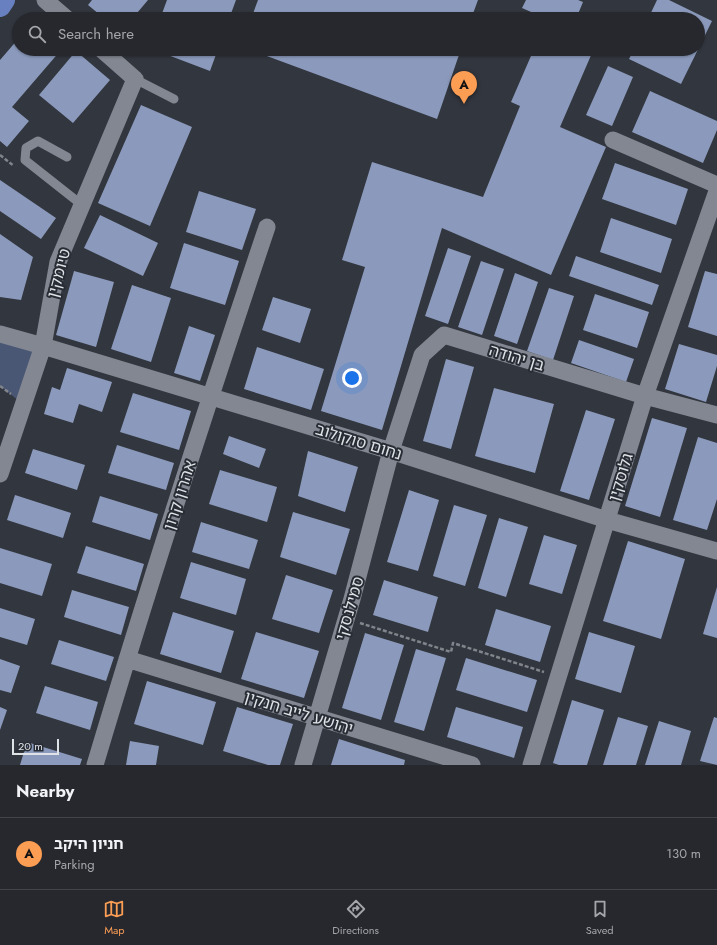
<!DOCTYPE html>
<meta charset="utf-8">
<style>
body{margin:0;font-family:Jost,"Noto Sans Hebrew",sans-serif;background:#32343a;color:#f1f3f6}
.scale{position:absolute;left:12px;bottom:10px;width:47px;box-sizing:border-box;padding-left:4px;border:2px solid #dee1e6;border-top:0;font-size:11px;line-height:14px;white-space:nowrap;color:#dee1e6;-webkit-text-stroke:3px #282c34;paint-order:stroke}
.you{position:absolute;left:352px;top:378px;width:14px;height:14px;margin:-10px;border:3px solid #fff;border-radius:50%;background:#1a73e8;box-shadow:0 0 0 6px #1a73e833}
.badge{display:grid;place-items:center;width:26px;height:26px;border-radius:50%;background:#fc9d54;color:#111;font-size:13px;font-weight:700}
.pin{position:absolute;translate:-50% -33px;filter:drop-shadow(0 1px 2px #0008)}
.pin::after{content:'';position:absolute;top:21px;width:14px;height:12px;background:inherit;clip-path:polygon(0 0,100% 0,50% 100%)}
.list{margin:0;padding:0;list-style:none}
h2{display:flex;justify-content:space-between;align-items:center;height:52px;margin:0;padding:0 16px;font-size:17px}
h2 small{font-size:13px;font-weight:400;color:#a4a6aa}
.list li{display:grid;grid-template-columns:26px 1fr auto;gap:12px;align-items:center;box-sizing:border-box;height:72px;padding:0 16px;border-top:1px solid #42444a}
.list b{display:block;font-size:15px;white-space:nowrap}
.list p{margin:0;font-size:13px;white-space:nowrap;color:#a4a6aa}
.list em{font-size:13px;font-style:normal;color:#a4a6aa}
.icon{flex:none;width:22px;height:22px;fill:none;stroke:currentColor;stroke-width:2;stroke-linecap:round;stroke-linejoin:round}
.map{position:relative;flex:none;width:717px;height:765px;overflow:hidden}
.search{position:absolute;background:#26282e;box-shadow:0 1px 3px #0004;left:12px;right:12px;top:12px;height:44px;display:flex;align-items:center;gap:10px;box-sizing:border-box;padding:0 14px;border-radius:22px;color:#a4a6aa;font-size:15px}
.sheet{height:124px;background:#26282e}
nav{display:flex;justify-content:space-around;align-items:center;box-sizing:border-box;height:56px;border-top:1px solid #42444a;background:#26282e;font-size:11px;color:#a4a6aa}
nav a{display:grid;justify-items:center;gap:2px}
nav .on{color:#fc9d54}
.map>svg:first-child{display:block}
</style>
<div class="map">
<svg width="717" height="765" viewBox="0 0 717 765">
<rect width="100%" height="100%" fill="#32363e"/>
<path fill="#495674" d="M 0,334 L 43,346 L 23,404 L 0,386 Z"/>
<path fill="#8b9abc" d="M 92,0 L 148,0 L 132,19 L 105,19 L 88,5 Z
M 167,0 L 236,0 L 229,19 L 160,19 Z
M 258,0 L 478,0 L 471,19 L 251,19 Z
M 526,0 L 578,0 L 583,2 L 576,19 L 547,19 L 522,8 Z
M 657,0 L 669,0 L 712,21 L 681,84 L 629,59 L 634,49 L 698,49 L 698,19 L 648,19 Z
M 19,38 L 19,49 L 61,50 L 12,107 L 29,121 L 7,147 L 0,141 L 0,60 Z
M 152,49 L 218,49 L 210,71 Z
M 248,49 L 461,49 L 437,119 Z
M 534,49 L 582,49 L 592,53 L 560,127 L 606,147 L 551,275 L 442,228 L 382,430 L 321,411 L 365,267 L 342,260 L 372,162 L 483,197 L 520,106 L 511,102 Z
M 76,51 L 110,80 L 73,123 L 39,95 Z
M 608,66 L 633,77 L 612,126 L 586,115 Z
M 650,91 L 717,121 L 717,130 L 703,163 L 632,132 Z
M 141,105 L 192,127 L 150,226 L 98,203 Z
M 615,163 L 688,189 L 676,225 L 602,199 Z
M 0,180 L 56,218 L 41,239 L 0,211 Z
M 199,191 L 256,209 L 242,250 L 186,232 Z
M 100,215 L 158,243 L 143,276 L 84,248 Z
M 611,218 L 672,239 L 661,273 L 600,252 Z
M 0,234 L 33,257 L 21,300 L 0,297 Z
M 184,243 L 239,261 L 225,305 L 170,288 Z
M 448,248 L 471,256 L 448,324 L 425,316 Z
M 576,256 L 659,285 L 652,305 L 569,276 Z
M 481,261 L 504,269 L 482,335 L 458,327 Z
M 74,271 L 114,282 L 96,347 L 56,335 Z
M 705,271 L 717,274 L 717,336 L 688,327 Z
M 515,273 L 538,282 L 517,344 L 494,336 Z
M 132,285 L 171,298 L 151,362 L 111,349 Z
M 549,288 L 574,296 L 553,360 L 527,351 Z
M 595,294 L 649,312 L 637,348 L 583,330 Z
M 273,297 L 311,309 L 300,343 L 262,330 Z
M 189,326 L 215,335 L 200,381 L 174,373 Z
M 579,340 L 634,359 L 626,382 L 571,363 Z
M 679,344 L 717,355 L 717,366 L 706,402 L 665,389 Z
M 257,347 L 324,369 L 311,410 L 244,389 Z
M 446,359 L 474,367 L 451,449 L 423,441 Z
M 67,368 L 112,382 L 102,412 L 79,404 L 73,423 L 44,414 L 52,387 L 60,390 Z
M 494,388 L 554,404 L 535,473 L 475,456 Z
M 133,393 L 191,411 L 179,450 L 120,432 Z
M 586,410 L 615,419 L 589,500 L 560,491 Z
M 652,418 L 687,428 L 660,517 L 625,506 Z
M 229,436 L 266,449 L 259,468 L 223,454 Z
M 698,437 L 717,443 L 717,499 L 707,530 L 673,520 Z
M 117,445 L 174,463 L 166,490 L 108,473 Z
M 33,449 L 85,465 L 77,490 L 25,473 Z
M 308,451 L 358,467 L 345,512 L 298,496 Z
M 220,470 L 277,487 L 267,522 L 209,504 Z
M 409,490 L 439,500 L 418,571 L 387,562 Z
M 15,495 L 71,513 L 63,538 L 7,520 Z
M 100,496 L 158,514 L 150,540 L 92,522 Z
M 454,505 L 487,515 L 465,586 L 433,576 Z
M 293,512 L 350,529 L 336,575 L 280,557 Z
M 499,518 L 528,527 L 506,597 L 478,588 Z
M 201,522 L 258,540 L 249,569 L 192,552 Z
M 544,535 L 577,545 L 562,594 L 529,584 Z
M 628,541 L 685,559 L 661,639 L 603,621 Z
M 86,546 L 144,564 L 136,591 L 77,573 Z
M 0,548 L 52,564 L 42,596 L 0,583 Z
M 191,562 L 246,579 L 236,615 L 180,598 Z
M 286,575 L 333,590 L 319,633 L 272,619 Z
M 384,580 L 438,597 L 428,632 L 373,615 Z
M 717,587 L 717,638 L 703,634 Z
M 72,590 L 129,607 L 121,635 L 64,617 Z
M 0,608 L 35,619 L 27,645 L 0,637 Z
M 496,609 L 551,626 L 540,662 L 485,645 Z
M 173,612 L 234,631 L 221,673 L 160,654 Z
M 256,632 L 319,651 L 304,698 L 241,679 Z
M 589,632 L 635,646 L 621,693 L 575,679 Z
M 365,633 L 404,645 L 381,720 L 342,708 Z
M 59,640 L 114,657 L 106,681 L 51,664 Z
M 416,649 L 446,658 L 424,731 L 394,722 Z
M 466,658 L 537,680 L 527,712 L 456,690 Z
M 0,659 L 20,666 L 11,693 L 0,690 Z
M 147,681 L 216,702 L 203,745 L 134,724 Z
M 45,686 L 98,702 L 90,730 L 36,713 Z
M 572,700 L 604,710 L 587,765 L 559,765 L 553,763 Z
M 0,707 L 7,710 L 0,730 Z
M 237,707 L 293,724 L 280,765 L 268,765 L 223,751 Z
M 456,707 L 523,727 L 514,758 L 447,737 Z
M 618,717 L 648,726 L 636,765 L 603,765 Z
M 714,717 L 717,718 L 717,765 L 700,761 Z
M 659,721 L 691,731 L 681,765 L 645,765 Z
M 339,739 L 405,760 L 404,765 L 331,765 Z
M 130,741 L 159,746 L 156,765 L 126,765 Z
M 27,742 L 82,759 L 80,765 L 20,765 Z"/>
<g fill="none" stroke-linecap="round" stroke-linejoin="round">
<path stroke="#81858b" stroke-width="2.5" stroke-dasharray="4 2" stroke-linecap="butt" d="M 0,155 L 14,166
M 0,386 L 11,394
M 360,623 L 451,652 L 453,643 L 544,672"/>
<path stroke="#838791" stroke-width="9" d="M 135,79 L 174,99
M 67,157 L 38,141 L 26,148 L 25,160 L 82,205"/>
<path stroke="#838791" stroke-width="17" d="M 45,0 L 67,19
M 613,140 L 717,185
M 0,334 L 43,346 L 391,451 L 607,520 L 717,551
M 0,474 L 43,346 L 58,262 L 135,79 L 101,49
M 127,659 L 472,765
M 95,765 C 149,584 207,405 267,227
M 303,765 L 352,599 L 391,451 L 422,355 L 444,335 L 645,396 L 717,415
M 531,765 L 645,396 L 717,191"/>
<path stroke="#6880bf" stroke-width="22" d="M 0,6 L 4,0"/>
</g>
<g text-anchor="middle" stroke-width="4" stroke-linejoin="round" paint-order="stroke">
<g font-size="16" fill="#dee1e6" stroke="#282c34">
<text transform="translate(58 273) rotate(-75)" y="6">טיומקין</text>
<text transform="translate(517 357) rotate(17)" y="6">בן יהודה</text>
<text transform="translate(359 441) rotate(17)" y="6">נחום סוקולוב</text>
<text transform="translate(620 477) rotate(-73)" y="6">גלוסקין</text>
<text transform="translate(179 495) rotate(-72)" y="6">אהרון קרון</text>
<text transform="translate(349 608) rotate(-74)" y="6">סמילנסקי</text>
<text transform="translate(299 712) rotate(17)" y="6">יהושע לייב חנקין</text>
</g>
</g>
</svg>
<div class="scale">20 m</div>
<div class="you"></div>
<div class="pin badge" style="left:464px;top:104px">A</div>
<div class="search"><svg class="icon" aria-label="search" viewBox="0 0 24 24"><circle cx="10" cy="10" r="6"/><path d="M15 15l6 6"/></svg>Search here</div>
</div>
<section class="sheet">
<h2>Nearby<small></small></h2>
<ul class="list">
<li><span class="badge">A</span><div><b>חניון היקב</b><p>Parking</p></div><em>130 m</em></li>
</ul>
</section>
<nav>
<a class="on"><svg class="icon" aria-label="map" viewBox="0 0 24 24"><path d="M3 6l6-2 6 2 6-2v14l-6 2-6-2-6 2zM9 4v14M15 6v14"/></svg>Map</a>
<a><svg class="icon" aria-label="directions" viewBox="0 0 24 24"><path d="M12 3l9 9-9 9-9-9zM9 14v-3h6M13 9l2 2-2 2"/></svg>Directions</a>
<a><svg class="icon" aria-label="saved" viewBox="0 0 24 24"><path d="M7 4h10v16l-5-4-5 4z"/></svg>Saved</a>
</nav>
